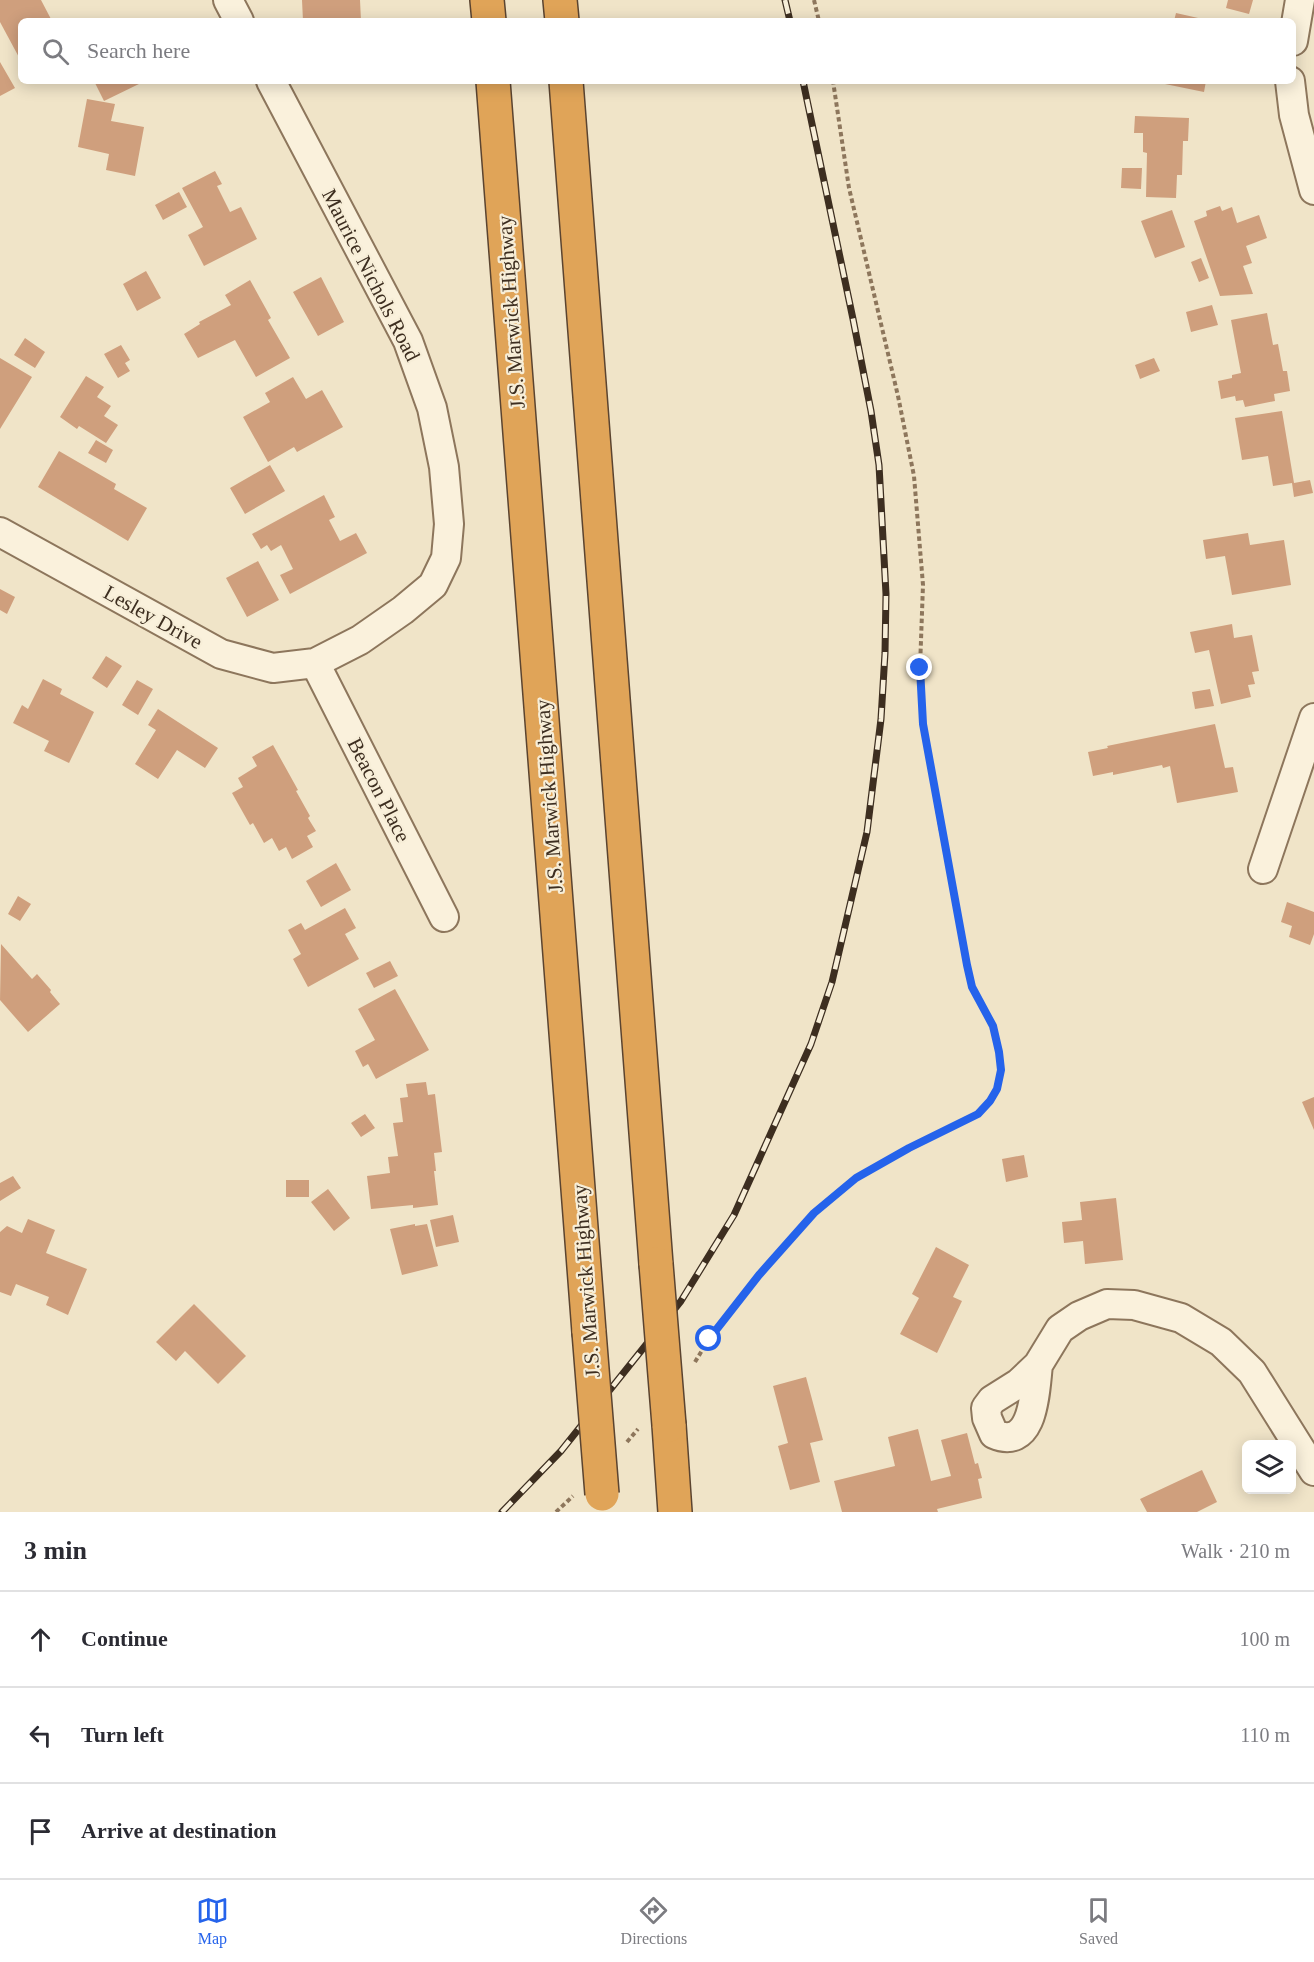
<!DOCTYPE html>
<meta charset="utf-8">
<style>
body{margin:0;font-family:Georgia,serif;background:#f7f7f7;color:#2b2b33}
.controls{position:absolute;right:18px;bottom:18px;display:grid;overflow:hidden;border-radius:9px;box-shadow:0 3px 15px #0003}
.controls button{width:54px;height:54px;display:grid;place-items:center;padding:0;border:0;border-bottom:2px solid #e1e1e2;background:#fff;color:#2b2b33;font:30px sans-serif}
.stop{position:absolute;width:18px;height:18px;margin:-14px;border:4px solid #2563eb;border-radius:50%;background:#fff}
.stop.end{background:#2563eb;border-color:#fff;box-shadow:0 2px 6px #0008}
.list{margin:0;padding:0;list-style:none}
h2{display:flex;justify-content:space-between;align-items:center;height:78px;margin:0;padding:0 24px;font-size:26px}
h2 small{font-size:20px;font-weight:400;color:#7c7c81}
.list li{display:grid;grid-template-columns:39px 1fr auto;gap:18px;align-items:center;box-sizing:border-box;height:96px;padding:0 24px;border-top:2px solid #e1e1e2}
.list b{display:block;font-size:22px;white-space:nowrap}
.list em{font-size:20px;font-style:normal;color:#7c7c81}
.icon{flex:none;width:33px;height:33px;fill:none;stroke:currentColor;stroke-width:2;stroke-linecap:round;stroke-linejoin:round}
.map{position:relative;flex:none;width:1314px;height:1512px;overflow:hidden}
.search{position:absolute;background:#fff;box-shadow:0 3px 15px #0003;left:18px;right:18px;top:18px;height:66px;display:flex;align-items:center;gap:15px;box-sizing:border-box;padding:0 21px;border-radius:9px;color:#7c7c81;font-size:22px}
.sheet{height:366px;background:#fff}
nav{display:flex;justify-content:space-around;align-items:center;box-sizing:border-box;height:84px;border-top:2px solid #e1e1e2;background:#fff;font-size:16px;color:#7c7c81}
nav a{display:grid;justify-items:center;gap:3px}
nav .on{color:#2563eb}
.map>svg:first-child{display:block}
</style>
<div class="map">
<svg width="1314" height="1512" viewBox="0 0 1314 1512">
<rect width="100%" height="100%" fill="#f0e4c8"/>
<path fill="#cf9f7d" d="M 0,0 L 41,0 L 52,21 L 21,21 L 21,61 L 0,22 Z
M 302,0 L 360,0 L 361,21 L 303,21 Z
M 1228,0 L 1253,0 L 1249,14 L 1226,8 Z
M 1176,13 L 1207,20 L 1207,21 L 1174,21 Z
M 0,62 L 15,88 L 0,96 Z
M 101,81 L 140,81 L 141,83 L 104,101 L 95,83 Z
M 1166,81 L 1206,81 L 1204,92 L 1165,84 Z
M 87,99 L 115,104 L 111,121 L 144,127 L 135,176 L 106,170 L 109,154 L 78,147 Z
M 1135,116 L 1189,118 L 1188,141 L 1183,141 L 1182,175 L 1177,175 L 1176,198 L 1146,197 L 1147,153 L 1143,152 L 1143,133 L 1134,133 Z
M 1122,168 L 1142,168 L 1141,189 L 1121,188 Z
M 215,171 L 222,184 L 217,186 L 230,212 L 241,207 L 257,239 L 204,266 L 188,235 L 203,227 L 182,188 Z
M 179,192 L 187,207 L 163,220 L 155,205 Z
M 1220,206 L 1222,211 L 1232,207 L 1237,223 L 1259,215 L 1267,238 L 1246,246 L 1252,263 L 1243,266 L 1253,294 L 1220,296 L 1194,221 L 1207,216 L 1206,211 Z
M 1172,210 L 1185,247 L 1155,258 L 1141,221 Z
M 1201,258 L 1209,278 L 1199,282 L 1191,262 Z
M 146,271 L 161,298 L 137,311 L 123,284 Z
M 321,277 L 344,322 L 318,336 L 293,292 Z
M 250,280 L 271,318 L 268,320 L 290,358 L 256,377 L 235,340 L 198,358 L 184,334 L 200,324 L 199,322 L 231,305 L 225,295 Z
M 1212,305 L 1218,325 L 1191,332 L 1186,312 Z
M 1267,313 L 1273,345 L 1278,344 L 1283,371 L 1287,371 L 1290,391 L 1274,394 L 1275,401 L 1245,407 L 1243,400 L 1236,401 L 1235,396 L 1221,399 L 1218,381 L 1232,378 L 1232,375 L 1241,373 L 1231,320 Z
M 25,338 L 45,352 L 35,368 L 14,355 Z
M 121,345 L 130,360 L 125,363 L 130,371 L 118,378 L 104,354 Z
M 0,358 L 32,377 L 0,429 Z
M 1154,358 L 1160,371 L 1140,379 L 1135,365 Z
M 86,376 L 104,387 L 97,397 L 111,406 L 104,416 L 118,425 L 106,443 L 79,426 L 77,429 L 60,417 Z
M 293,377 L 306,399 L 322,390 L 343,427 L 297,452 L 294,447 L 268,462 L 243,417 L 270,402 L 265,393 Z
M 1282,411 L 1294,483 L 1310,480 L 1313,493 L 1294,497 L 1292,483 L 1273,486 L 1268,456 L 1242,460 L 1235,418 Z
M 96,440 L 113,450 L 106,463 L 88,453 Z
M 59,451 L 116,484 L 114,489 L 147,508 L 128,541 L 38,487 Z
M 270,465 L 285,491 L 245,514 L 230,488 Z
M 324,495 L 335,517 L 329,520 L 340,541 L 356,533 L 367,553 L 290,594 L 280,575 L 293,569 L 281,545 L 271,551 L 267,545 L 261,549 L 252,534 Z
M 1248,533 L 1250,545 L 1284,540 L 1291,585 L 1232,595 L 1225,556 L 1206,559 L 1203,540 Z
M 258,561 L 279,600 L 247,617 L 226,578 Z
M 0,589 L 15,597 L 7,614 L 0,610 Z
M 1232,624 L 1234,638 L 1252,635 L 1259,671 L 1252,672 L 1255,684 L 1248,685 L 1251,697 L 1221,704 L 1209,650 L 1195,653 L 1190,632 Z
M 106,656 L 122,666 L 107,688 L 92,678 Z
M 43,679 L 62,689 L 60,694 L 94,712 L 69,763 L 44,751 L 49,741 L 13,723 L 22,705 L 28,709 Z
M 137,680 L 153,689 L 138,715 L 122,705 Z
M 1210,689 L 1214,706 L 1195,709 L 1192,692 Z
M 158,709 L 218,748 L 205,768 L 177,750 L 158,779 L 135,764 L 156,730 L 148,725 Z
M 1215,724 L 1225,768 L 1233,767 L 1238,792 L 1177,803 L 1170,766 L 1163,768 L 1162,765 L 1113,775 L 1113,772 L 1093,776 L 1088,752 L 1108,748 L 1107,746 Z
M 273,745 L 298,790 L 296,791 L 310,816 L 308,818 L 316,831 L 307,836 L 313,847 L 292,859 L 286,847 L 279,851 L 272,838 L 264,843 L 253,823 L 250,825 L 232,793 L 243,787 L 238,778 L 257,766 L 252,757 Z
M 336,863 L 351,890 L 321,907 L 306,881 Z
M 18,896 L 31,904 L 20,921 L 8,914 Z
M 1287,902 L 1314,912 L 1314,934 L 1310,945 L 1289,937 L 1292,926 L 1281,922 Z
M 345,908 L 356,928 L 345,934 L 359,959 L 308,987 L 293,959 L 301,954 L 288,930 L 301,923 L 305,930 Z
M 1,944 L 32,979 L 37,974 L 51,990 L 50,992 L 60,1004 L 28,1032 L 0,1000 Z
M 390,961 L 398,976 L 374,988 L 366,973 Z
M 395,989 L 429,1050 L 376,1079 L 368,1064 L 363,1067 L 355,1051 L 375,1040 L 358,1009 Z
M 426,1082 L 428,1095 L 435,1094 L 442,1152 L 434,1153 L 436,1171 L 434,1171 L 438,1205 L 413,1208 L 413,1205 L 371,1209 L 367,1176 L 390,1173 L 388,1157 L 398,1156 L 393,1123 L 403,1122 L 400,1098 L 408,1097 L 406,1084 Z
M 1314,1097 L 1314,1130 L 1302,1102 Z
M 365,1114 L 375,1128 L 361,1137 L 351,1123 Z
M 1024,1155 L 1028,1177 L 1006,1182 L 1002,1159 Z
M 13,1176 L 21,1188 L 0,1201 L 0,1183 Z
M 286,1180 L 309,1180 L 309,1197 L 286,1197 Z
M 328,1189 L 350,1218 L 334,1231 L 311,1202 Z
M 1116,1198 L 1123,1260 L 1085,1264 L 1083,1241 L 1064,1243 L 1062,1222 L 1082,1220 L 1080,1202 Z
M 453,1215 L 459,1242 L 436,1247 L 430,1220 Z
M 28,1219 L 55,1230 L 46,1253 L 87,1269 L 68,1315 L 46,1305 L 49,1297 L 16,1284 L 11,1296 L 0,1292 L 0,1232 L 7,1226 L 22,1233 Z
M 415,1224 L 415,1226 L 427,1224 L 438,1266 L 402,1275 L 390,1229 Z
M 936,1247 L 969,1265 L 953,1297 L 962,1301 L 937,1353 L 900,1334 L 919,1298 L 912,1294 Z
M 194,1304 L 246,1356 L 218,1384 L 185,1351 L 176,1361 L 156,1342 Z
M 806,1377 L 823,1440 L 810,1443 L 820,1482 L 790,1490 L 778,1446 L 788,1443 L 773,1386 Z
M 918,1429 L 931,1481 L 951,1476 L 941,1440 L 967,1433 L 975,1464 L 978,1463 L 982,1478 L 978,1479 L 982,1498 L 937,1509 L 938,1512 L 842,1512 L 834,1481 L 895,1466 L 888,1437 Z
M 1202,1470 L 1217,1502 L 1197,1512 L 1147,1512 L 1140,1499 Z"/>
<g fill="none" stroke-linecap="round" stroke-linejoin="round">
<defs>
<path id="minor" d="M 228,0 L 239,21
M 1293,41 L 1300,0
M 1290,81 L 1294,115 L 1314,190
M 0,532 L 221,654 L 273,668 L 315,663 L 360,640 L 403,610 L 433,585 L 446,558 L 449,524 L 444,467 L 432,408 L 408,341 L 271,81
M 315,663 L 444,917
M 1263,869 L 1314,718
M 1038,1365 C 1035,1388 1035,1452 994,1434 L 987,1418 L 986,1408 L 992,1400 L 1019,1383 L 1038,1365 L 1060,1329 L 1079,1316 L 1107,1304 L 1134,1305 L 1181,1318 L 1221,1342 L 1252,1372 L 1314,1471"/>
<path id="highway" d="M 487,0 L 489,21
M 560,0 L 562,21
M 493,81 L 589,1332
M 566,81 L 656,1264
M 669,1425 L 675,1512"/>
</defs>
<use href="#minor" stroke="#8d765c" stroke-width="32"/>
<use href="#highway" stroke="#5b4430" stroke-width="36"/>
<path stroke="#8d765c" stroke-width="4" stroke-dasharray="4.5 3" stroke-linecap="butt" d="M 814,0 L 819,21
M 695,1362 L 709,1339 L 759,1275 L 814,1213 L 856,1178 L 909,1147 L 978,1115 L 990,1101 L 997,1089 L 1001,1070 L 999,1052 L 993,1026 L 972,987 L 940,826 L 923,724 L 920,668 L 923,585 L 914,476 L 898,396 L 849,188 L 833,81
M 627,1442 L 638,1429
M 556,1512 L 573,1496"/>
<use href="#minor" stroke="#faf1dc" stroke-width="28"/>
<use href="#highway" stroke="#e0a458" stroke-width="33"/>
<defs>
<path id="rail" d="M 785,0 L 790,21
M 502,1512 L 561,1451 L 681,1301 L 734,1215 L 811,1044 L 832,982 L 867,832 L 881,719 L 885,653 L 886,594 L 879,465 L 871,411 L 853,319 L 803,81"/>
</defs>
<use href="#rail" stroke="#3d2e20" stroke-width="7"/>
<use href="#rail" stroke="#f7eed8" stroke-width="4.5" stroke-dasharray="14" stroke-linecap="butt"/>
<defs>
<path id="highway-bridge" d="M 656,1264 L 669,1425
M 589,1332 L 602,1494"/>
</defs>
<use href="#highway-bridge" stroke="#5b4430" stroke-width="36" stroke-linecap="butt"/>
<use href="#highway-bridge" stroke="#e0a458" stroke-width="33"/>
</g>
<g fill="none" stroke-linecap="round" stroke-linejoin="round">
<path stroke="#2563eb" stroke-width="8" d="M 709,1339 L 759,1275 L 814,1213 L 856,1178 L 909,1148 L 978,1114 L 990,1101 L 997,1089 L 1001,1070 L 999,1052 L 993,1026 L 972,987 L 967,965 L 923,724 L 920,668"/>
</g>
<g text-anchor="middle" stroke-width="4.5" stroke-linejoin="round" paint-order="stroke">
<g font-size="21" fill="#3d2e20" stroke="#f7eed8">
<text transform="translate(371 275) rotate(63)" y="7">Maurice Nichols Road</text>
<text transform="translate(511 312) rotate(-94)" y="7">J.S. Marwick Highway</text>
<text transform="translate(153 617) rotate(29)" y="7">Lesley Drive</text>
<text transform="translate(379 790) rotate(63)" y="7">Beacon Place</text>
<text transform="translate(549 796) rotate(-94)" y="7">J.S. Marwick Highway</text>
<text transform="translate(586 1281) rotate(-94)" y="7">J.S. Marwick Highway</text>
</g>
</g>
</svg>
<div class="controls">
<button><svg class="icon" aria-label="layers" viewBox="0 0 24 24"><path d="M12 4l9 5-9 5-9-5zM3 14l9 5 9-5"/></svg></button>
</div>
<div class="stop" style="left:709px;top:1339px"></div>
<div class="stop end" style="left:920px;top:668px"></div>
<div class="search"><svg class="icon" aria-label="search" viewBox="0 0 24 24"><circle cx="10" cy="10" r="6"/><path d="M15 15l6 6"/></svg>Search here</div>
</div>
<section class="sheet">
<h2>3 min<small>Walk · 210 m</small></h2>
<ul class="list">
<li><svg class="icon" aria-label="ahead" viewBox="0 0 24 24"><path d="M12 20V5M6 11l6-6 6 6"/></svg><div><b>Continue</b></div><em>100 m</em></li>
<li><svg class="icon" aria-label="left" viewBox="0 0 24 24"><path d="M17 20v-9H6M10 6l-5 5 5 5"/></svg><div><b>Turn left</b></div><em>110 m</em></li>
<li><svg class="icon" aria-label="arrive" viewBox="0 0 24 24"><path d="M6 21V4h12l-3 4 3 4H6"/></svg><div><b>Arrive at destination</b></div></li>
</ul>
</section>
<nav>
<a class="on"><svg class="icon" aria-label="map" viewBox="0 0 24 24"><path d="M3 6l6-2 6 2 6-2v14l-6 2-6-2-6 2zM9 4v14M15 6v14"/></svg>Map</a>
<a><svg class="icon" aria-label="directions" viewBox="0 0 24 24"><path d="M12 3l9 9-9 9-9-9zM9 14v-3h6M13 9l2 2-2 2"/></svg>Directions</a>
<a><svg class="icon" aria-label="saved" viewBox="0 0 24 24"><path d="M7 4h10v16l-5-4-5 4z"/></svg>Saved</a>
</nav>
